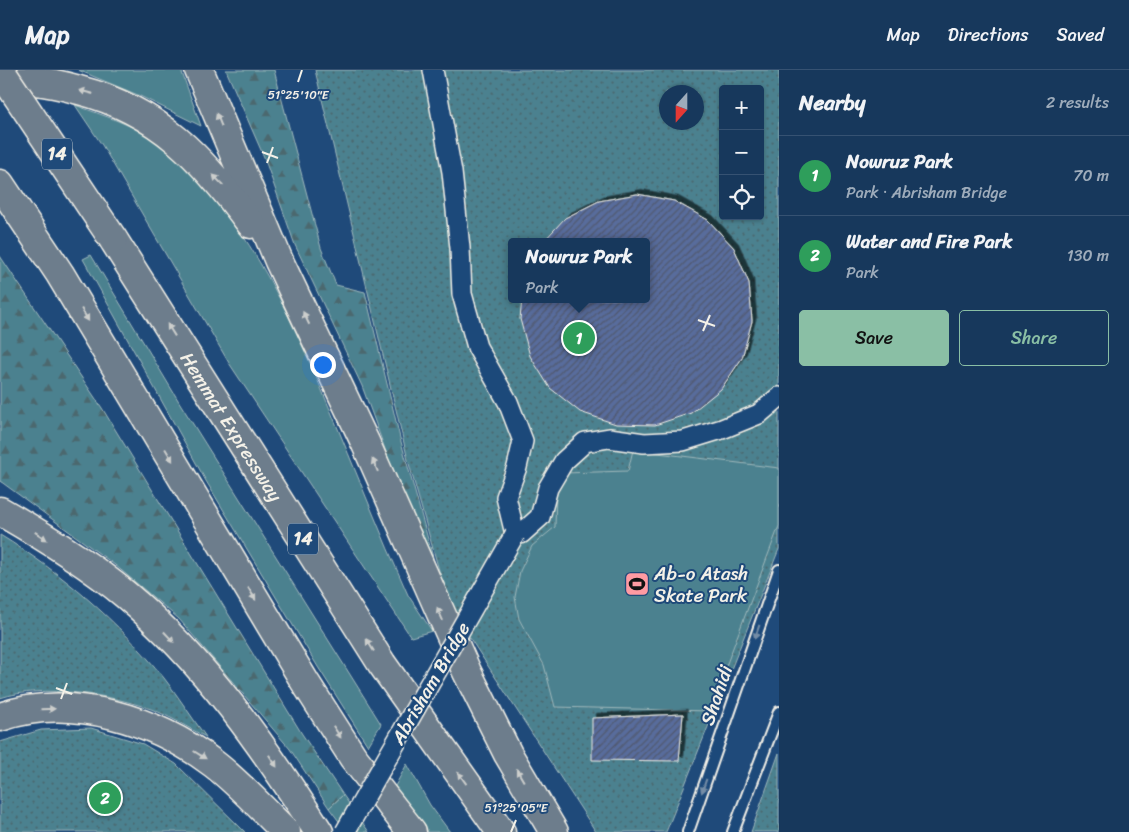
<!DOCTYPE html>
<meta charset="utf-8">
<style>
body{margin:0;font-family:Sriracha,sans-serif;background:#244365;color:#f1f3f6}
.controls{position:absolute;right:15px;top:15px;display:grid;overflow:hidden;border-radius:5px;box-shadow:0 1px 4px #0004}
.controls button{width:45px;height:45px;display:grid;place-items:center;padding:0;border:0;border-bottom:1px solid #365272;background:#17385c;color:#f1f3f6;font:25px sans-serif}
.compass{position:absolute;left:659px;top:15px;width:45px;height:45px;border-radius:50%;background:#17385c;box-shadow:0 1px 4px #0004;rotate:201deg}
.you{position:absolute;left:322px;top:294px;width:18px;height:18px;margin:-12px;border:4px solid #fff;border-radius:50%;background:#1a73e8;box-shadow:0 0 0 8px #1a73e833}
.badge{display:grid;place-items:center;width:32px;height:32px;border-radius:50%;background:#8abfa5;color:#fff;font-size:16px;font-weight:700}
.pin{position:absolute;translate:-50% -50%;border:2px solid #fff;box-shadow:0 1px 5px #0006}
.popup{position:absolute;left:508px;top:168px;width:142px;height:65px;box-sizing:border-box;display:grid;place-content:center;border-radius:5px;background:#17385c;filter:drop-shadow(0 1px 4px #0005);font-size:16px;white-space:nowrap;color:#9eacbb}
.popup b{font-size:19px;color:#f1f3f6}
.popup::after{content:'';position:absolute;left:50%;top:100%;margin-left:-10px;border:10px solid transparent;border-top-color:#17385c}
.list{margin:0;padding:0;list-style:none}
h2{display:flex;justify-content:space-between;align-items:center;height:65px;margin:0;padding:0 20px;font-size:21px}
h2 small{font-size:16px;font-weight:400;color:#9eacbb}
.list li{display:grid;grid-template-columns:32px 1fr auto;gap:15px;align-items:center;box-sizing:border-box;height:80px;padding:0 20px;border-top:1px solid #365272}
.list b{display:block;font-size:19px;white-space:nowrap}
.list p{margin:0;font-size:16px;white-space:nowrap;color:#9eacbb}
.list em{font-size:16px;font-style:normal;color:#9eacbb}
.actions{display:flex;gap:10px;padding:15px 20px}
.actions a{flex:1;padding:11px 0;border:1px solid #8abfa5;border-radius:5px;text-align:center;font-size:18px;color:#8abfa5}
.actions .main{background:#8abfa5;color:#111}
.icon{flex:none;width:28px;height:28px;fill:none;stroke:currentColor;stroke-width:2;stroke-linecap:round;stroke-linejoin:round}
.map{position:relative;flex:none;width:779px;height:762px;overflow:hidden}
header{display:flex;align-items:center;gap:30px;box-sizing:border-box;height:70px;padding:0 25px;background:#17385c;border-bottom:1px solid #365272}
header strong{font-size:24px}
nav{display:flex;gap:28px;margin-inline-start:auto;font-size:18px}
main{display:flex}
aside{flex:1;background:#17385c}
.map>svg:first-child{display:block}
</style>
<header>
<strong>Map</strong>
<nav><a>Map</a><a>Directions</a><a>Saved</a></nav>
</header>
<main>
<div class="map">
<svg width="779" height="762" viewBox="0 0 779 762">
<defs>
<pattern id="grass-dots" width="8" height="8" patternUnits="userSpaceOnUse" patternTransform="scale(1.25)"><rect width="8" height="8" fill="#4c818f"/><path d="M2 2h.1M6 6h.1" fill="none" stroke="#4b676e" stroke-width="1.8" stroke-linecap="round"/></pattern>
<pattern id="forest-firs" width="22" height="20" patternUnits="userSpaceOnUse" patternTransform="scale(1.25)"><rect width="22" height="20" fill="#4c818f"/><path d="M5 1l3.5 6h-7zM16 11l3.5 6h-7z" fill="#4b676e"/></pattern>
<pattern id="building-hatch" width="6" height="6" patternUnits="userSpaceOnUse" patternTransform="scale(1.25)"><rect width="6" height="6" fill="#586c9c"/><path d="M-1 1l2-2M0 6l6-6M5 7l2-2" fill="none" stroke="#50586d"/></pattern>
<filter id="shadow"><feDropShadow dx="4.5" dy="-4.5" stdDeviation="0" flood-color="#0009"/></filter>
</defs>
<rect width="100%" height="100%" fill="#1f4a7a"/>
<filter id="ink" filterUnits="userSpaceOnUse"><feTurbulence type="fractalNoise" baseFrequency=".02" numOctaves="2"/><feDisplacementMap in="SourceGraphic" scale="10" xChannelSelector="R" yChannelSelector="G"/><feConvolveMatrix kernelMatrix="1 2 1 2 8 2 1 2 1" color-interpolation-filters="sRGB"/></filter>
<g filter="url(#ink)">
<path fill="url(#grass-dots)" stroke="#a0b9bc" fill-rule="evenodd" d="M 315,0 L 779,0 L 779,479 L 666,762 L 596,762 L 449,536 L 408,390 ZM 723,19 L 760,19 L 760,146 L 723,146 ZM 666,22 L 696,22 L 696,52 L 666,52 ZM 512,172 L 646,172 L 646,229 L 512,229 Z
M 0,465 C 61,502 119,552 164,608 C 179,627 192,648 206,667 C 188,658 170,646 151,639 C 108,624 44,614 0,628 Z
M 91,658 L 143,674 L 176,694 L 245,762 L 0,762 L 0,672 L 41,660 Z
M 779,683 L 779,762 L 751,762 Z"/>
<path fill="url(#forest-firs)" stroke="#a0b9bc" d="M 226,0 L 274,0 L 321,178 L 336,215 L 365,222 L 400,368 L 447,538 L 409,445 L 362,316 L 295,175 L 264,87 Z
M 0,186 L 102,338 L 302,664 L 343,725 L 329,738 L 290,679 L 179,549 L 115,495 L 0,411 Z"/>
<path fill="#4c818f" stroke="#a0b9bc" d="M 78,0 L 181,0 L 201,56 L 138,25 Z
M 75,35 C 104,46 133,54 158,73 C 242,135 289,243 329,337 C 355,399 380,463 408,525 L 432,561 L 411,567 L 229,293 L 102,75 Z
M 91,185 L 181,335 L 381,654 L 368,676 L 318,597 L 206,411 L 83,189 Z
M 633,380 L 779,398 L 779,456 L 709,641 L 555,637 L 544,595 L 519,549 L 515,527 L 520,501 L 532,476 L 555,457 L 556,422 L 564,403 L 628,401 Z
M 407,694 L 430,735 L 450,762 L 428,762 L 394,718 Z
M 343,725 L 369,762 L 347,762 L 329,738 Z"/>
<path fill="url(#building-hatch)" stroke="#f4f1e8" filter="url(#shadow)" d="M 637,124 L 674,131 L 708,150 L 734,178 L 749,213 L 752,251 L 742,288 L 721,319 L 691,343 L 655,355 L 616,354 L 580,342 L 550,318 L 530,286 L 520,249 L 522,229 L 646,229 L 646,172 L 543,172 L 565,148 L 599,131 Z
M 683,644 L 679,691 L 592,690 L 592,648 Z"/>
<g fill="none" stroke-linecap="round" stroke-linejoin="round">
<defs>
<path id="lane" d="M 688,762 L 779,500
M 733,762 L 779,642"/>
<path id="street" d="M 433,0 L 452,102 L 460,178 L 462,224 L 477,277 L 508,332 L 523,371 L 517,397 L 506,427 L 515,464 L 521,464 L 540,447 L 548,418 L 564,391 L 585,372 L 609,368 L 644,373 L 683,371 L 722,359 L 759,344 L 779,327"/>
<g id="highway">
<path d="M 199,0 L 279,191 L 365,372 L 467,602 L 508,684 L 554,762"/>
<path d="M 0,13 C 11,12 23,11 34,11 C 49,12 65,16 79,20 C 160,41 203,89 251,154"/>
<path d="M 0,114 L 60,204 L 305,612 L 353,687 L 412,762"/>
<path id="s1" d="M 113,169 L 382,594 L 501,762"/>
<path d="M 0,441 C 42,465 89,494 126,525 C 205,591 264,677 319,762"/>
<path d="M 0,647 C 72,622 156,650 214,694 C 240,714 263,740 286,762"/>
</g>
</defs>
<use href="#lane" stroke="#f4f1e8" stroke-width="14"/>
<use href="#street" stroke="#f4f1e8" stroke-width="22"/>
<use href="#highway" stroke="#f4f1e8" stroke-width="31"/>
<use href="#lane" stroke="#1f4a7a" stroke-width="10"/>
<use href="#street" stroke="#1f4a7a" stroke-width="19"/>
<use href="#highway" stroke="#6d7d8c" stroke-width="28"/>
<defs>
<path id="street-bridge" d="M 345,762 L 515,464"/>
<path id="highway-bridge" d="M 0,0 L 113,169"/>
</defs>
<use href="#street-bridge" stroke="#f4f1e8" stroke-width="22" stroke-linecap="butt"/>
<use href="#highway-bridge" stroke="#f4f1e8" stroke-width="31" stroke-linecap="butt"/>
<use href="#street-bridge" stroke="#1f4a7a" stroke-width="19"/>
<use href="#highway-bridge" stroke="#6d7d8c" stroke-width="28"/>
</g>
<defs><path id="oneway-solid" d="M-6-.8H1V-3.2L6.5 0L1 3.2V.8H-6Z" transform="scale(1.25)"/></defs>
<g fill="#cccecc">
<use href="#oneway-solid" transform="translate(86 22) rotate(-165)"/>
<use href="#oneway-solid" transform="translate(219 50) rotate(-112)"/>
<use href="#oneway-solid" transform="translate(218 110) rotate(-134)"/>
<use href="#oneway-solid" transform="translate(85 245) rotate(59)"/>
<use href="#oneway-solid" transform="translate(306 248) rotate(-116)"/>
<use href="#oneway-solid" transform="translate(171 260) rotate(-122)"/>
<use href="#oneway-solid" transform="translate(169 385) rotate(59)"/>
<use href="#oneway-solid" transform="translate(375 395) rotate(-113)"/>
<use href="#oneway-solid" transform="translate(41 466) rotate(34)"/>
<use href="#oneway-solid" transform="translate(252 524) rotate(59)"/>
<use href="#oneway-solid" transform="translate(440 544) rotate(-114)"/>
<use href="#oneway-solid" transform="translate(169 567) rotate(47)"/>
<use href="#oneway-solid" transform="translate(370 575) rotate(-122)"/>
<use href="#oneway-solid" transform="translate(48 639) rotate(-2)"/>
<use href="#oneway-solid" transform="translate(337 662) rotate(57)"/>
<use href="#oneway-solid" transform="translate(200 685) rotate(32)"/>
<use href="#oneway-solid" transform="translate(273 691) rotate(57)"/>
<use href="#oneway-solid" transform="translate(520 705) rotate(-120)"/>
<use href="#oneway-solid" transform="translate(462 708) rotate(-126)"/>
</g>
<g fill="#748da6">
<use href="#oneway-solid" transform="translate(757 562) rotate(109)"/>
<use href="#oneway-solid" transform="translate(704 716) rotate(109)"/>
</g>
</g>
<path fill="none" stroke="#f4f1e8" stroke-width="2" d="M 298,12 L 302,0M 262,82 L 278,88M 267,93 L 273,77M 698,250 L 715,256M 703,261 L 710,245M 56,618 L 72,624M 61,629 L 67,613M 511,762 L 516,750"/>
<defs>
<symbol id="stadium-square" viewBox="-11 -11 22 22"><rect x="-9" y="-9" width="18" height="18" rx="4" fill="#ff9aa2" stroke="#1f4a7a"/><path d="M0-5a6.5 5 0 1 0 0 10a6.5 5 0 1 0 0-10ZM-3.5-1.8h7v3.6h-7Z" fill="#111"/></symbol>
</defs>
<g fill-rule="evenodd">
<use href="#stadium-square" x="623" y="500" width="28" height="28"/>
</g>
<g text-anchor="middle" stroke-width="4" stroke-linejoin="round" paint-order="stroke">
<g fill="#1f4a7a" stroke="#b4bfc7" stroke-width="1">
<rect x="42" y="68.5" width="30" height="31" rx="4"/>
<rect x="288" y="453.5" width="30" height="31" rx="4"/>
</g>
<g font-size="18" font-weight="bold" fill="#f4f1e8">
<text x="57" y="90">14</text>
<text x="303" y="475">14</text>
</g>
<g font-size="19" fill="#f4f1e8" stroke="#1f4a7a">
<text dy="7" stroke="none"><textPath href="#s1" startOffset="222">Hemmat Expressway</textPath></text>
<text transform="translate(430 613) rotate(-60)" y="7">Abrisham Bridge</text>
<text transform="translate(716 625) rotate(-71)" y="7">Shahidi</text>
</g>
<g font-size="19" fill="#f4f1e8" stroke="#1f4a7a" text-anchor="start">
<text x="654" y="510">Ab-o Atash<tspan x="654" dy="22">Skate Park</tspan></text>
</g>
</g>
<g font-size="12" text-anchor="middle" fill="#f4f1e8" stroke="#1f4a7a" stroke-width="4" stroke-linejoin="round" paint-order="stroke">
<text x="298" y="29">51°25'10"E</text>
<text x="516" y="742">51°25'05"E</text>
</g>
</svg>
<div class="controls">
<button>+</button>
<button>−</button>
<button><svg class="icon" aria-label="locate" viewBox="0 0 24 24"><circle cx="12" cy="12" r="6"/><path d="M12 2v4M12 18v4M2 12h4M18 12h4"/></svg></button>
</div>
<svg class="compass" viewBox="-18 -18 36 36"><path d="M0-13l5 13h-10z" fill="#e53935"/><path d="M0 13l5-13h-10z" fill="#9eacbb"/></svg>
<div class="you"></div>
<div class="pin badge" style="left:579px;top:268px;background:#2e9e5b">1</div>
<div class="popup"><b>Nowruz Park</b>Park</div>
<div class="pin badge" style="left:105px;top:728px;background:#2e9e5b">2</div>
</div>
<aside>
<h2>Nearby<small>2 results</small></h2>
<ul class="list">
<li><span class="badge" style="background:#2e9e5b">1</span><div><b>Nowruz Park</b><p>Park · Abrisham Bridge</p></div><em>70 m</em></li>
<li><span class="badge" style="background:#2e9e5b">2</span><div><b>Water and Fire Park</b><p>Park</p></div><em>130 m</em></li>
</ul>
<div class="actions"><a class="main">Save</a><a>Share</a></div>
</aside>
</main>
